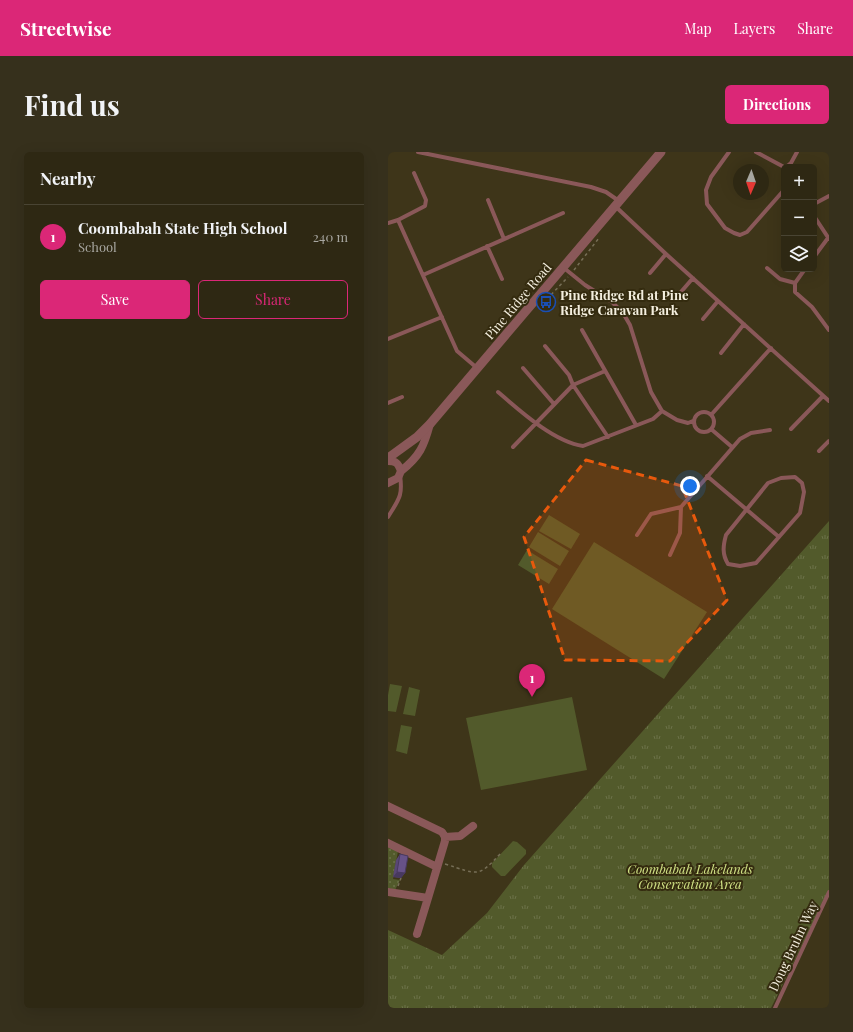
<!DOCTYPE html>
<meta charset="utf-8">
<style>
body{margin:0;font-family:"Playfair Display",serif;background:#36301c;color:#f1f3f6}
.controls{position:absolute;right:12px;top:12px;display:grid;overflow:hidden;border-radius:6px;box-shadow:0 4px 16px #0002}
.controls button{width:36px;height:36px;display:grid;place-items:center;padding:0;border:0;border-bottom:1px solid #494433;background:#2e2813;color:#f1f3f6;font:20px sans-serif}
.compass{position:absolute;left:345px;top:12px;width:36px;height:36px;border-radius:50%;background:#2e2813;box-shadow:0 4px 16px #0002;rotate:182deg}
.you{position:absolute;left:302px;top:334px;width:14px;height:14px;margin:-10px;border:3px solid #fff;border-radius:50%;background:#1a73e8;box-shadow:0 0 0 6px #1a73e833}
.badge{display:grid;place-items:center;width:26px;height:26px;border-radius:50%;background:#db2777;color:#fff;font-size:13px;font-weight:700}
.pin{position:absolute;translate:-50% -33px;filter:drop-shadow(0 1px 2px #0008)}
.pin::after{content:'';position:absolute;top:21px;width:14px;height:12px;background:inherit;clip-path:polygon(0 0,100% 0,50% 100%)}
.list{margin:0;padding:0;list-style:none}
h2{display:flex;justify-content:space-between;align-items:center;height:52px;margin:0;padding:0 16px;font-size:17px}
h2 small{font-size:13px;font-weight:400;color:#a7a6a0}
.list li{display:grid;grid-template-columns:26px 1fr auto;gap:12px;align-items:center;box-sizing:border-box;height:64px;padding:0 16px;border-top:1px solid #494433}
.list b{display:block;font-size:15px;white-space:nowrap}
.list p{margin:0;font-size:13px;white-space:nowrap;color:#a7a6a0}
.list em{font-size:13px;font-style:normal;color:#a7a6a0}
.actions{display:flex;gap:8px;padding:12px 16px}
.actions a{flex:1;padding:9px 0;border:1px solid #db2777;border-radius:6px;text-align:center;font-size:14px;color:#db2777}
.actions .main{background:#db2777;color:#fff}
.icon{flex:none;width:22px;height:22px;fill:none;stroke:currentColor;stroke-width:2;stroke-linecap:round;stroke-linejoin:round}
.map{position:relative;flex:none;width:441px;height:856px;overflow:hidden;border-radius:6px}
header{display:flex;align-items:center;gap:24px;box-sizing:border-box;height:56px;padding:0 20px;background:#db2777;color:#fff}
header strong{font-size:19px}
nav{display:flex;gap:22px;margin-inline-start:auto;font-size:14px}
.intro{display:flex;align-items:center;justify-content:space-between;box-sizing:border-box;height:96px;padding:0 24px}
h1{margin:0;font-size:28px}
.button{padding:10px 18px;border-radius:6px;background:#db2777;color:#fff;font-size:14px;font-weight:700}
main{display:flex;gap:24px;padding:0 24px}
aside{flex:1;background:#2e2813;border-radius:6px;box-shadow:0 4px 16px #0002}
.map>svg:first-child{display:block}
</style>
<header>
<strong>Streetwise</strong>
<nav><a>Map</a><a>Layers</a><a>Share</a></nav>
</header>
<div class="intro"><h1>Find us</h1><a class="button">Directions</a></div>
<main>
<aside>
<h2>Nearby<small></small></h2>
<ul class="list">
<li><span class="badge">1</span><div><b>Coombabah State High School</b><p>School</p></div><em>240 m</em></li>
</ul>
<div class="actions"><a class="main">Save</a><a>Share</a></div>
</aside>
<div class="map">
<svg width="441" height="856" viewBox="0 0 441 856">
<defs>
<pattern id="grass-dots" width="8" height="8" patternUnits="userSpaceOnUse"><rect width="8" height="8" fill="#525a2b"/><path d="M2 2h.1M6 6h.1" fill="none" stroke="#6c7249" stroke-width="1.8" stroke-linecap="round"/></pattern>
<pattern id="park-tufts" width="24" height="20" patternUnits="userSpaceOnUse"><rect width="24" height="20" fill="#525a2b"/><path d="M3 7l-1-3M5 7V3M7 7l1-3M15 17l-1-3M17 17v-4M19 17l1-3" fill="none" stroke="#6c7249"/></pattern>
</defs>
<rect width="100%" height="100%" fill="#3e3519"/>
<path fill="url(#grass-dots)" d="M 0,694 L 10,699 L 5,727 L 12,728 L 7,738 L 0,736 Z"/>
<path fill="url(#park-tufts)" d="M 441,369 L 441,739 L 383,856 L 0,856 L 0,778 L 54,803 L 99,761 L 136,713 Z"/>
<path fill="#525a2b" d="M 161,363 L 192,382 L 183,397 L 151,379 Z
M 150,380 L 181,399 L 172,414 L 141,395 Z
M 206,390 L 319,460 L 276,527 L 164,457 Z
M 139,398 L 170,417 L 161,432 L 130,413 Z
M 2,532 L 14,534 L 8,560 L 0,559 L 0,543 Z
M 21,535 L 32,538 L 27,564 L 15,562 Z
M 184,545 L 199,618 L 93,638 L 78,566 Z
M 13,573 L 24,575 L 19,602 L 8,599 Z
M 125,689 L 129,690 L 138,698 L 138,702 L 117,724 L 113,724 L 104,715 L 104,711 Z"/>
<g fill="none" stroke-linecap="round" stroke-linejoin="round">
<path stroke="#776f57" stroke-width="1.5" stroke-dasharray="3 3" stroke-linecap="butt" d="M 186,118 L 211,86
M 159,147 L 180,125
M 57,712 C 90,722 89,727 113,701
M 10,734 L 13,726"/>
<path stroke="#8a5859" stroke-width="4" d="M 30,0 L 203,35 L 218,40 L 231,49
M 341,0 L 323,25 L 318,38 L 319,52 L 337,76 L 346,81 L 352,83 L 359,80 L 396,38
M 368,0 L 396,15
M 398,15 L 403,11 L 409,0
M 100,48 L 116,87
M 426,52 L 441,44
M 227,54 L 278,102 L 441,249
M 426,64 L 441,87
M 10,68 L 69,199 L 89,216
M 0,71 L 10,68 L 37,54 L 38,48 L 26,21
M 99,94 L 114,127
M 426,105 L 440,86
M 176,116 L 197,133 L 224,150 L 235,161 L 242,173 L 263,240 L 274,259 L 289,268 L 300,271 L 305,269
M 379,116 L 392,127 L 407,131
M 417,117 L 407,131 L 407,140 L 424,155 L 441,178
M 262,121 L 278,102
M 35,123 L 175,61
M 286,148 L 305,126
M 315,167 L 330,149
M 194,178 L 248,273
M 0,187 L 54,165
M 157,194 L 181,223 L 185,233 L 220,285
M 333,201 L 356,172
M 135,216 L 166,252
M 110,240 C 132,259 166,290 195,294 L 265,267 L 274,259
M 0,251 L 14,245
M306 270a10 10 0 1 1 20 0a10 10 0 1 1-20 0Z
M 323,263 L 383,196
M 323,277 L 344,295
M 403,277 L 435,244
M 125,295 L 185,233 L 217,219
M 431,299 L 441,289
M 319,324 L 391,385
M 407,325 L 414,331 L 416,340 L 412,361 L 368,411 L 352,414 L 340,412 C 334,402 335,394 338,383 L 380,331 L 393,326 Z
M 0,365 C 11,347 15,344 12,323
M 249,383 L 263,362 L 293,355 L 352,287 L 363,281 L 382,278
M 282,403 L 292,381 L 293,355
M 387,856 L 441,740"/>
<path stroke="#8a5859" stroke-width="8" d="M 0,309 C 8,309 10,311 13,319 L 10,326 L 0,331
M 13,319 C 32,304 36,294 42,272
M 0,654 L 54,680 L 57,685
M 0,691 L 49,715
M 0,740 L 40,746 L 57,689 L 57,685 L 72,684 L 85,674
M 29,782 L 40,746"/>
<path stroke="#8a5859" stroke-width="9" d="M 0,306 L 29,285 L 42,272 L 273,0"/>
</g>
<path fill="#594775" d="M 12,702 L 17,721 L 13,726 L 5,725 L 8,708 Z"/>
<path fill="#48395f" d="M 9,720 L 17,721 L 13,726 L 5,725 Z"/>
<path fill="#675288" stroke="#48395f" d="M 12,702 L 20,704 L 17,721 L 9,720 Z"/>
<path fill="#e8590c" fill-opacity="0.2" stroke="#e8590c" stroke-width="3" stroke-dasharray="8 5" stroke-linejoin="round" d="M 198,308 L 294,334 L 339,448 L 282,509 L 177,508 L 136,385 Z"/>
<defs>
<symbol id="bus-ring" viewBox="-11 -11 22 22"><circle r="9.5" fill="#342b0f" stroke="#1a4fb4" stroke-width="1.5"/><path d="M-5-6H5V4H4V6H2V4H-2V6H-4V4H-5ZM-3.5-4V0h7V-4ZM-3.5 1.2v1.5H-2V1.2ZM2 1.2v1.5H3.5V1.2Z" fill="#1a4fb4"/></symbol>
</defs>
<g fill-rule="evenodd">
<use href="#bus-ring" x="147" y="139" width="22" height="22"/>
</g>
<g text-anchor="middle" stroke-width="4" stroke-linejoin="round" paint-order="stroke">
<g font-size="13" font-weight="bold" fill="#f4efdf" stroke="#342b0f" text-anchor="start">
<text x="172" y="148">Pine Ridge Rd at Pine<tspan x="172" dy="15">Ridge Caravan Park</tspan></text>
</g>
<g font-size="13" fill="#f4efdf" stroke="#342b0f">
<text transform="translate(130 149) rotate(-50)" y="5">Pine Ridge Road</text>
<text transform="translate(405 794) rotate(-65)" y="5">Doug Bruhn Way</text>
</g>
<g font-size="13" font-style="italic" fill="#cfe084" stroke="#342b0f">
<text x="302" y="722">Coombabah Lakelands<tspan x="302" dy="15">Conservation Area</tspan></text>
</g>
</g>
</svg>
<div class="controls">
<button>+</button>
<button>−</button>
<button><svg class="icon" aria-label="layers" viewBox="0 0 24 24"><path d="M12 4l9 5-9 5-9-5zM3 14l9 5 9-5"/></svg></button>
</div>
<svg class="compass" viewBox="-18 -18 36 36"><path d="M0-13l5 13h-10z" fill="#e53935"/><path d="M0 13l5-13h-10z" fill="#a7a6a0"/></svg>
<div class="you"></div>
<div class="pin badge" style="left:144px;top:545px">1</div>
</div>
</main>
